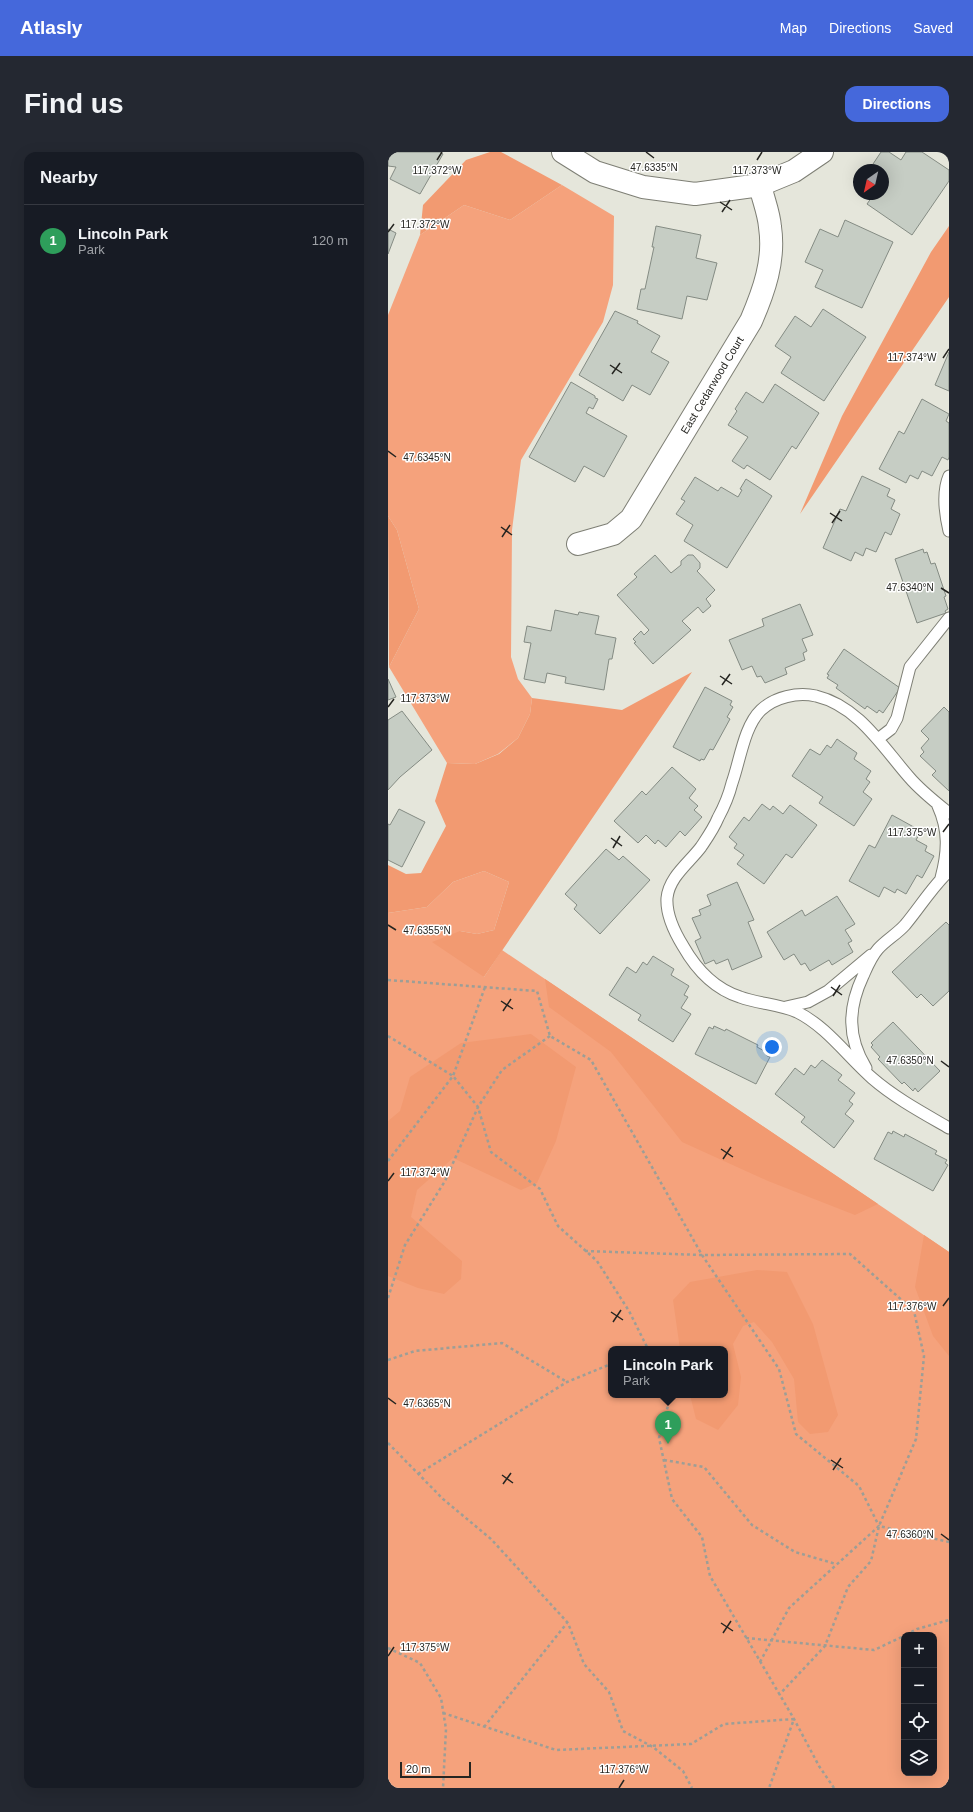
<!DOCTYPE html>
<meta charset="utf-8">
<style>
body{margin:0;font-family:Arial,sans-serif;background:#242831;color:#f1f3f6}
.controls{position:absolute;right:12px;bottom:12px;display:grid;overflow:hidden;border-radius:8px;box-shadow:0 4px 16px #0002}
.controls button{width:36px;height:36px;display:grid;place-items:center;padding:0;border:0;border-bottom:1px solid #363941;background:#171b24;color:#f1f3f6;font:20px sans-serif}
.compass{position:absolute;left:465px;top:12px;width:36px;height:36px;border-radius:50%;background:#171b24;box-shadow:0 4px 16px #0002;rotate:214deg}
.scale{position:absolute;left:12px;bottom:10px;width:71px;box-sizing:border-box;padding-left:4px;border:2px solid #252521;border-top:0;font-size:11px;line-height:14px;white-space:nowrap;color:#252521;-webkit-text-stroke:3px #fff;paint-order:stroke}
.you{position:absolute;left:384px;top:895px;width:14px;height:14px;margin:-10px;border:3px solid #fff;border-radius:50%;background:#1a73e8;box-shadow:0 0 0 6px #1a73e833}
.badge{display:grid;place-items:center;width:26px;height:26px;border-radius:50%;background:#4568db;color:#fff;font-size:13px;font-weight:700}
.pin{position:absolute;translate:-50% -33px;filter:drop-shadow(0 1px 2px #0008)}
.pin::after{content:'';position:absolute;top:21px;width:14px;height:12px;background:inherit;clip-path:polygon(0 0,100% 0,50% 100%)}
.popup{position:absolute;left:220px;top:1194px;width:120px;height:52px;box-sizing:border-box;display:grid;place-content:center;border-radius:8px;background:#171b24;filter:drop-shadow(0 1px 3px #0005);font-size:13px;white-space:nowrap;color:#9ea1a6}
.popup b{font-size:15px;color:#f1f3f6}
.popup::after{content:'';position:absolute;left:50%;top:100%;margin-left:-8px;border:8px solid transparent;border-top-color:#171b24}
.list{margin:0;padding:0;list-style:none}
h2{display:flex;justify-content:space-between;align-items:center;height:52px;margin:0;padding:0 16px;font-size:17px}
h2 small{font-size:13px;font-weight:400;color:#9ea1a6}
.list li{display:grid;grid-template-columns:26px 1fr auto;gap:12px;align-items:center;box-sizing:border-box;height:72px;padding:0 16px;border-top:1px solid #363941}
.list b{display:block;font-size:15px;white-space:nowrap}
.list p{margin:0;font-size:13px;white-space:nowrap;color:#9ea1a6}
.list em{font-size:13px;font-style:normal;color:#9ea1a6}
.icon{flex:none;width:22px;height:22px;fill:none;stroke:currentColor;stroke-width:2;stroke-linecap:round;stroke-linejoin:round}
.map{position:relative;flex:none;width:561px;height:1636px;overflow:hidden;border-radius:12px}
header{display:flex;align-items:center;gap:24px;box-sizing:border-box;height:56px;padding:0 20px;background:#4568db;color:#fff}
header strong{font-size:19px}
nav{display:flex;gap:22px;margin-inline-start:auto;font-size:14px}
.intro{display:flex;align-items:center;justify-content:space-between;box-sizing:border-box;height:96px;padding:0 24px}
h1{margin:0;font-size:28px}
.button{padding:10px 18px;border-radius:12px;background:#4568db;color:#fff;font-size:14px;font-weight:700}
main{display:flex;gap:24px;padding:0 24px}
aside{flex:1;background:#171b24;border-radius:12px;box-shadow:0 4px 16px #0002}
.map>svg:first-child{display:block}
</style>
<header>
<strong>Atlasly</strong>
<nav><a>Map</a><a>Directions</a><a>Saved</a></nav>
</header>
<div class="intro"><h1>Find us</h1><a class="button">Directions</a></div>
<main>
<aside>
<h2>Nearby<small></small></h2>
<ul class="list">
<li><span class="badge" style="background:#2e9e5b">1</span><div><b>Lincoln Park</b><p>Park</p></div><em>120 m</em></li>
</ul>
</aside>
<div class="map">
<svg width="561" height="1636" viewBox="0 0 561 1636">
<rect width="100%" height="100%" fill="#e5e6db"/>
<path fill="#f5a27c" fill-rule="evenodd" d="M 174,33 L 226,64 L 225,133 L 215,170 L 133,308 L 124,378 L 123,505 L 130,527 L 144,546 L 142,562 L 130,586 L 110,602 L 87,612 L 59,611 L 1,515 L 31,457 L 9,378 L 0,364 L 0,163 L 32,83 L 76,53 L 122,68 Z
M 96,719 L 121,730 L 106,778 L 89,782 L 72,779 L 96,825 L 114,798 L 561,1100 L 561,1636 L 0,1636 L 0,761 L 39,755 L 65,730 ZM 223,1197 L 337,1197 L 337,1243 L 223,1243 ZM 516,1483 L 546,1483 L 546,1621 L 516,1621 Z"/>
<path fill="#f29a71" d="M 102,0 L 113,0 L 174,33 L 122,68 L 76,53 L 32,83 L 35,53 L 78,8 Z
M 561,74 L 561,145 L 412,362 L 454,264 L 543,100 Z
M 0,364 L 9,378 L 31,457 L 1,515 Z
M 304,520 L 96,825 L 44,790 L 72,779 L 89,782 L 106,778 L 121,730 L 96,719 L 65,730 L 39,755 L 0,761 L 0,713 L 18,722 L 33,721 L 58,674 L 47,649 L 59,611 L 87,612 L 111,602 L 130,586 L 142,562 L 144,546 L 234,558 Z
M 157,827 L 490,1052 L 467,1063 L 380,1029 L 294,990 L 223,900 L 161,855 Z
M 143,882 L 188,915 L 168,989 L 149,1031 L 133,1038 L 65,1006 L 29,1038 L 23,1065 L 74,1109 L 73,1127 L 56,1142 L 30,1136 L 0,1124 L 0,969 L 12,959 L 22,925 L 73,891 Z
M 536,1083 L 561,1100 L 561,1204 L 545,1184 L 527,1135 Z
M 369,1118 L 399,1120 L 425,1172 L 450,1263 L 440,1280 L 422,1282 L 410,1270 L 406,1227 L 384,1190 L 366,1170 L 355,1174 L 345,1192 L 353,1225 L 350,1253 L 330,1278 L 308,1267 L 302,1243 L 337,1243 L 337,1197 L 292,1197 L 285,1148 L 302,1130 Z"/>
<path fill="#c6cdc4" stroke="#848b83" d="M 0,0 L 52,0 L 55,2 L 32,42 L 2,27 L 8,15 L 0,14 Z
M 493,0 L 501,0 L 513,8 L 518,0 L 534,0 L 561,18 L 561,29 L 524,83 L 479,52 L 486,42 L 495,42 L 495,18 L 481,18 Z
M 457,68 L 505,90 L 474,156 L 427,135 L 435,118 L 417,110 L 432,77 L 450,85 Z
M 268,74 L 313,83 L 308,106 L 329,111 L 319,148 L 299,144 L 294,167 L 249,157 L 253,137 L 257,137 L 266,95 L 264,95 Z
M 0,77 L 8,81 L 0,102 Z
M 435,157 L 478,185 L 436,249 L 393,221 L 403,205 L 387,194 L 407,164 L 423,175 Z
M 227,159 L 250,169 L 249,171 L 272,184 L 263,200 L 281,210 L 262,243 L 244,233 L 235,249 L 191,223 Z
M 561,200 L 561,239 L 547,233 Z
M 183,230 L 207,244 L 207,246 L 210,247 L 205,257 L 201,255 L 198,261 L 239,284 L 216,325 L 196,314 L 187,330 L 141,305 Z
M 387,232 L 431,261 L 408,297 L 404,294 L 382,328 L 359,313 L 356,317 L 344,309 L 360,285 L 340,273 L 349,259 L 347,257 L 358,240 L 375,251 Z
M 534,247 L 561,262 L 558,269 L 561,271 L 561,305 L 560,308 L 554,305 L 544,324 L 534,319 L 530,327 L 522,323 L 518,331 L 491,317 L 511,279 L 516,282 Z
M 474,324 L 502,337 L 499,344 L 507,348 L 503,357 L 512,362 L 503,383 L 497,380 L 488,400 L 478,396 L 475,404 L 467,400 L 463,409 L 435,396 L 452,357 L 458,359 Z
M 307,325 L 330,339 L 333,335 L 350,345 L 354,338 L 352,337 L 358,327 L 384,344 L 339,416 L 296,389 L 305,373 L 288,362 L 297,349 L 293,347 Z
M 535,397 L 536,401 L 539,400 L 543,412 L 547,411 L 558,444 L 556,445 L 560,457 L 557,459 L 558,461 L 529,471 L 507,407 Z
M 267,403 L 283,421 L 293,413 L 293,409 L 300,403 L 305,403 L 312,411 L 312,416 L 309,419 L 327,438 L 318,447 L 323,454 L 315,461 L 310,455 L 294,469 L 303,478 L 265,512 L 246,491 L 248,490 L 245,487 L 253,479 L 256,483 L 261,478 L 229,443 L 249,425 L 246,422 Z
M 412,452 L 425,483 L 414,487 L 419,499 L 415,501 L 417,508 L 397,516 L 399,522 L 377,531 L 373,524 L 369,525 L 364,514 L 354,518 L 341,488 L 376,474 L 374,467 Z
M 167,458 L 190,463 L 191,460 L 211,464 L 207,482 L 228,486 L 224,507 L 221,507 L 216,538 L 177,531 L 178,525 L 159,521 L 157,531 L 136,527 L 143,491 L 136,490 L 139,474 L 163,479 Z
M 456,497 L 512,536 L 495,561 L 491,558 L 489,561 L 479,554 L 477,557 L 448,536 L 450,533 L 439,526 L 441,523 L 439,522 Z
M 0,527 L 8,545 L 0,548 Z
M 317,535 L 344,549 L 342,553 L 345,555 L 339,565 L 342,567 L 325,598 L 322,597 L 316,608 L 313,607 L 312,609 L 285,595 Z
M 556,555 L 561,560 L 561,639 L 544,623 L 548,619 L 532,604 L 536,600 L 533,596 L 541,587 L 533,579 Z
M 14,559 L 44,598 L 12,625 L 0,638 L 0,568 Z
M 449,587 L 469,601 L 466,607 L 483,619 L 478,627 L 482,630 L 475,640 L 484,647 L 466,674 L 431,651 L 435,645 L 404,624 L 422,597 L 432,603 L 439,593 L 443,596 Z
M 284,615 L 308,637 L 301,646 L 310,654 L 306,658 L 314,665 L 297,684 L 292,679 L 278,695 L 270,688 L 267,692 L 258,683 L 250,691 L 226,669 L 254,639 L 258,643 Z
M 374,652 L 382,658 L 385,654 L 395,662 L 402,653 L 429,673 L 404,706 L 398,702 L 376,732 L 349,712 L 356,703 L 346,696 L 349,692 L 341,685 L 356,665 L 361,669 Z
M 11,657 L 37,670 L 14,715 L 0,708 L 0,672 L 2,673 Z
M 504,663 L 533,679 L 528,688 L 539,694 L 537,699 L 546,704 L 534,726 L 529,723 L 518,742 L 509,737 L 507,741 L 496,735 L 491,745 L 461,729 L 481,693 L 487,696 Z
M 218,697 L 231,708 L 235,704 L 262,728 L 212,782 L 186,757 L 189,753 L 177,742 Z
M 349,730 L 366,768 L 360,770 L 374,805 L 344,818 L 340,807 L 328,812 L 326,808 L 317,812 L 307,789 L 313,786 L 304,766 L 313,763 L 311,758 L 323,753 L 319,743 Z
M 449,744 L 467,772 L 457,778 L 464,789 L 460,791 L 465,800 L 444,813 L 441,808 L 422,819 L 417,811 L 413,813 L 406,802 L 396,808 L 379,780 L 414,758 L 417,764 Z
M 558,770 L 561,773 L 561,839 L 545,854 L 533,842 L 529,846 L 504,820 Z
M 265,804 L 286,817 L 283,823 L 301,834 L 296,843 L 300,845 L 293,856 L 303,862 L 285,890 L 250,868 L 253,863 L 221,843 L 239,815 L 248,821 L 255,810 L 259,813 Z
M 505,870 L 552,919 L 530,940 L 527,936 L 525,939 L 516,930 L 514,932 L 490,907 L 492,905 L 483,895 L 485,893 L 483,891 Z
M 326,874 L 337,879 L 338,877 L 370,893 L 369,895 L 380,901 L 379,904 L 382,905 L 368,932 L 307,902 L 321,875 L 325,877 Z
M 434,908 L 454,923 L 450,928 L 467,941 L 461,949 L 465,952 L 457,962 L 466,969 L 446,996 L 413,970 L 417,965 L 387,942 L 407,916 L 416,923 L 423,913 L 427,916 Z
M 505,979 L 516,985 L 517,982 L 549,999 L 547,1002 L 559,1008 L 557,1011 L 560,1013 L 545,1039 L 486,1007 L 500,980 L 504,982 Z"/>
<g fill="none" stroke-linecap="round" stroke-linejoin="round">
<defs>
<path id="service" d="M 561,324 C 554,340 557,362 561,379
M 490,587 L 503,577 L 509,566 L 522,515 L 561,466
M 550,654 C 561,678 560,700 553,726
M 561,661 C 547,650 532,638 521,625 C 494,594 470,554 428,544 C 409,540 387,545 373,558 C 356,574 352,609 344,631 C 341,643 336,655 330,666 C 326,676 319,686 313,695 C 301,711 281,725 279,746 C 278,762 287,781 295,794 C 308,817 327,837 352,845 C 371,852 391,852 409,860 C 438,874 460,905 484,926 C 507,946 535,961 561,976
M 398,855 L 420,850 L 440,839 L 483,803
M 478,916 C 459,885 460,856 475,824 C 479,815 483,805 490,797 C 498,788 509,782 517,773 C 532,755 544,735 561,719"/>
<path id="minor" d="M 175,0 L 207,20 L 255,35 L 307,42 L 372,33 L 406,19 L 434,0
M 190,392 L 225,382 L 243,367 L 363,169 C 376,139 387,108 382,75 C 381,61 375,47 372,33"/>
</defs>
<use href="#service" stroke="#7e7f75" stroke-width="13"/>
<use href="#minor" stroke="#7e7f75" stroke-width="24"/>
<path stroke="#9d9e96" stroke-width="2.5" stroke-dasharray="3 3" stroke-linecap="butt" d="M 0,828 L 149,839 L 162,884 L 203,908 L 314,1103 L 391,1217 L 408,1282 L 471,1334 L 491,1374
M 0,884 L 65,924 L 90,955 L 103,1000 L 152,1037 L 170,1074 L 209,1109 L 241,1159 L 260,1197
M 0,1009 L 65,924 L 97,835
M 197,1099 L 314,1103 L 462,1102 L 526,1159 L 536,1204 L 528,1287 L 491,1374 L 483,1409 L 460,1435 L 437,1494 L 391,1543
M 0,1146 L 17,1093 L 57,1029 L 90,955 L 114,918 L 162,884
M 0,1208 L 27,1199 L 114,1191 L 179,1230
M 283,1243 L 271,1286 L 284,1347 L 314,1385 L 322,1424 L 406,1567 L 431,1614 L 446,1636
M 0,1291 L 55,1347 L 103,1387 L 180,1471 L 196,1512 L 221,1540 L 235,1579 L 265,1595 L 295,1619 L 304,1636
M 276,1308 L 316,1315 L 364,1373 L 407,1400 L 448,1412
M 30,1322 L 179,1230 L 223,1212
M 518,1483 L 529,1477 L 561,1468
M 358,1486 L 486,1498 L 516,1484
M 0,1496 L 32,1511 L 53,1546 L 58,1577 L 55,1636
M 372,1510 L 401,1456 L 491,1374 L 561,1390
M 55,1561 L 168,1598 L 303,1592 L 336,1572 L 406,1567 L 381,1636
M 96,1575 L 179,1471"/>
<use href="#service" stroke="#fff" stroke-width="11"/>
<use href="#minor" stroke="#fff" stroke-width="22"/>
</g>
<path fill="none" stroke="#252521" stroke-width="1.5" d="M 258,0 L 266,6M 49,8 L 54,0M 369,8 L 374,0M 332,50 L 344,58M 334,60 L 342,48M 0,80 L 6,72M 555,206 L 561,197M 222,213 L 234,221M 224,222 L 232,211M 0,299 L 8,305M 442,361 L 454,369M 444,371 L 452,359M 113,375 L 124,383M 114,385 L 122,373M 553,436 L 561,441M 332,524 L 344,532M 334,533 L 342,522M 0,555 L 6,547M 555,680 L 561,672M 223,686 L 234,694M 225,696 L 232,684M 0,773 L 8,778M 443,835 L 454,843M 445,844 L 452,833M 113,849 L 125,857M 115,859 L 123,847M 553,909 L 561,915M 333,997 L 345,1005M 335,1007 L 343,995M 0,1029 L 6,1021M 555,1154 L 561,1146M 223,1160 L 235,1168M 225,1170 L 233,1158M 0,1246 L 8,1252M 443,1308 L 455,1316M 445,1318 L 453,1306M 114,1323 L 125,1331M 115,1332 L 123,1321M 553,1382 L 561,1388M 333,1471 L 345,1479M 335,1481 L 343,1469M 0,1504 L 6,1495M 231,1636 L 236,1628"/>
<g text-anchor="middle" stroke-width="3" stroke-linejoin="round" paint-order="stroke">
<g font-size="11" fill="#252521" stroke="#fff">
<text transform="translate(324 233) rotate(-59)" y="4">East Cedarwood Court</text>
</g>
</g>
<g font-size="10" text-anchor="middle" fill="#252521" stroke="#fff" stroke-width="3" stroke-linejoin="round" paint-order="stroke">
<text x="266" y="19">47.6335°N</text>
<text x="49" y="22">117.372°W</text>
<text x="369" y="22">117.373°W</text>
<text x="37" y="76">117.372°W</text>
<text x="524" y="209">117.374°W</text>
<text x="39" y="309">47.6345°N</text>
<text x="522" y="439">47.6340°N</text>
<text x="37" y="550">117.373°W</text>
<text x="524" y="684">117.375°W</text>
<text x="39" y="782">47.6355°N</text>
<text x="522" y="912">47.6350°N</text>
<text x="37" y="1024">117.374°W</text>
<text x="524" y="1158">117.376°W</text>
<text x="39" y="1255">47.6365°N</text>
<text x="522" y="1386">47.6360°N</text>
<text x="37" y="1499">117.375°W</text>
<text x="236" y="1621">117.376°W</text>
</g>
</svg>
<div class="controls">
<button>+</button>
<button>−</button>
<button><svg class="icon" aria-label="locate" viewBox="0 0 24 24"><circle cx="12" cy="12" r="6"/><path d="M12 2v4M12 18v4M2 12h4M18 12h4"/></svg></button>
<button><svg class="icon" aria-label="layers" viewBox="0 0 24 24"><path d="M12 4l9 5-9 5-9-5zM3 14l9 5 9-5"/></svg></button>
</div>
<svg class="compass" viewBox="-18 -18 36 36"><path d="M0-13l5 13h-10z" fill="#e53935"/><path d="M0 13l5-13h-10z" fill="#9ea1a6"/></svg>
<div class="scale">20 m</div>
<div class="you"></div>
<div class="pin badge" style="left:280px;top:1292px;background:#2e9e5b">1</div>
<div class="popup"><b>Lincoln Park</b>Park</div>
</div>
</main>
